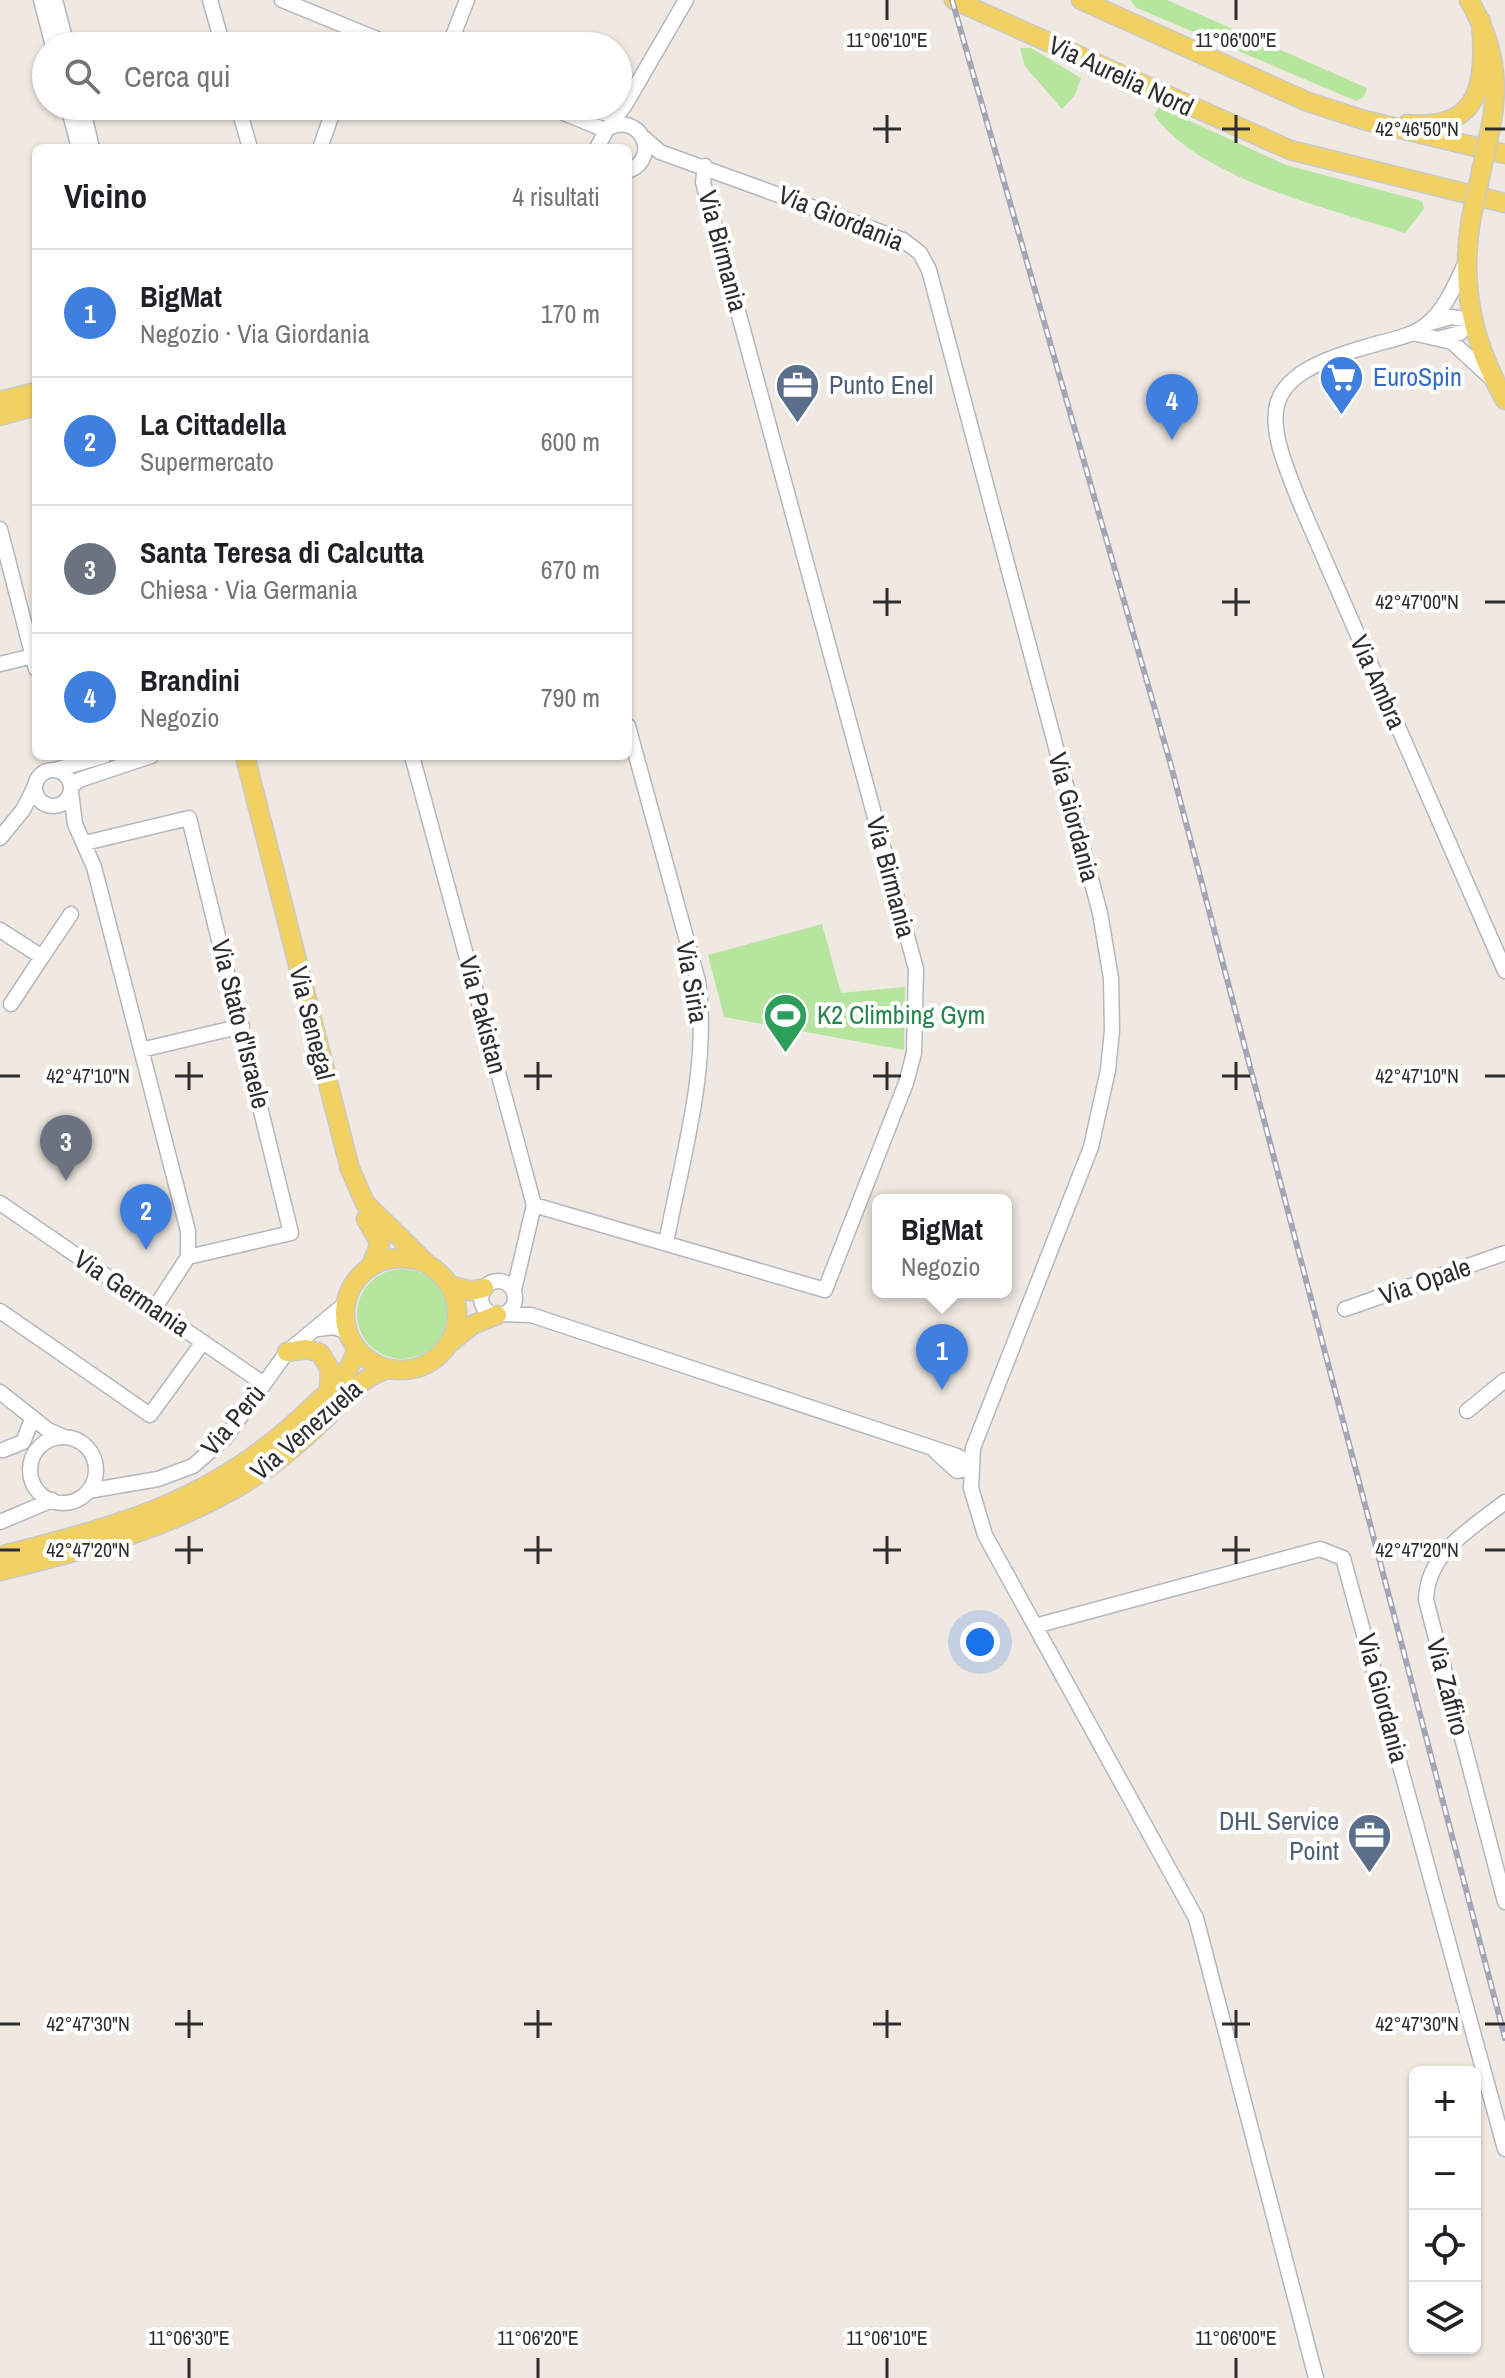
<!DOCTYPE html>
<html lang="it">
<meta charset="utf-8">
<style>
body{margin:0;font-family:"Archivo Narrow",sans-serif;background:#f6f6f6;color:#202124}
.controls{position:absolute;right:24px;bottom:24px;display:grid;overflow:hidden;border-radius:12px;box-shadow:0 2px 6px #0004}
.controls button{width:72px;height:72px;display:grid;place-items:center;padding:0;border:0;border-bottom:2px solid #e0e0e0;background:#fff;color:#202124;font:40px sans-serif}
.you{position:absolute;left:980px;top:1642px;width:28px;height:28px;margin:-20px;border:6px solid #fff;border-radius:50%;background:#1a73e8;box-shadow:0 0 0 12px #1a73e833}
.badge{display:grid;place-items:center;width:52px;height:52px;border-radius:50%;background:#111827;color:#fff;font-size:26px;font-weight:700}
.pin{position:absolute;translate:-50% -66px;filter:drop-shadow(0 2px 4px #0008)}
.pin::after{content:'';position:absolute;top:42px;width:28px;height:24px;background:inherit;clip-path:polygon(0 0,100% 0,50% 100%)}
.popup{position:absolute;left:872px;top:1194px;width:140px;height:104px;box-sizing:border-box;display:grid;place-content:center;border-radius:12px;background:#fff;filter:drop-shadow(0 2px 6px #0005);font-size:26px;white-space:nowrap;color:#757577}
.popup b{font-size:30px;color:#202124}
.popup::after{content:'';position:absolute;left:50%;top:100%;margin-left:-16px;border:16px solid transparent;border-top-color:#fff}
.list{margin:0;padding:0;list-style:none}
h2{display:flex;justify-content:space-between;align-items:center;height:104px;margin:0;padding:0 32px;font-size:34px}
h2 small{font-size:26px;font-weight:400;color:#757577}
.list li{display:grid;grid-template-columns:52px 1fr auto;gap:24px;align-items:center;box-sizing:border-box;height:128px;padding:0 32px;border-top:2px solid #e0e0e0}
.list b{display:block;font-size:30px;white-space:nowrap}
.list p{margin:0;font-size:26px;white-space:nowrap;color:#757577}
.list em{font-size:26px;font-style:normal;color:#757577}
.icon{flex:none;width:44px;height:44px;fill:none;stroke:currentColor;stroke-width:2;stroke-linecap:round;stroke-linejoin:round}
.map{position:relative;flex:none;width:1505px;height:2378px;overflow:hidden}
.search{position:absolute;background:#fff;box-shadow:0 2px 6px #0004;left:32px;top:32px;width:600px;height:88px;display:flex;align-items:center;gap:20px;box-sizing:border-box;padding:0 28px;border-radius:44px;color:#757577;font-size:30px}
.panel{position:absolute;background:#fff;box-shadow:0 2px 6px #0004;left:32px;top:144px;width:600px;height:616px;border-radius:12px}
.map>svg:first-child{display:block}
</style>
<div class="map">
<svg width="1505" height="2378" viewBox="0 0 1505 2378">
<rect width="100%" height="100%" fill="#efe9e1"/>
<path fill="#b6e59e" d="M 1130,0 L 1167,0 L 1367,88 L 1364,97 L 1356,101 L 1137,8 Z
M 1020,48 L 1031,48 L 1081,78 L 1075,95 L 1062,109 L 1025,66 Z
M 1159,107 L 1286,165 L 1422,201 L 1424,209 L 1405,233 C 1331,209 1201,180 1154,115 Z
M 822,924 L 841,993 L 905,987 L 904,1050 L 724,1017 L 708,955 Z
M357 1314a45 45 0 1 1 90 0a45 45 0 1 1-90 0Z"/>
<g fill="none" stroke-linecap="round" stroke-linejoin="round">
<defs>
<path id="minor" d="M 41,0 L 53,46
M 55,0 L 67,46
M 210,0 L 223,46
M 282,0 L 394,46
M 449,46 L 467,0
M 68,106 L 79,148
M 82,106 L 92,148
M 238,106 L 250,148
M 547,106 L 605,130
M 573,106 L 603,113 L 621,109
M 607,129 L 625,105 L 686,0
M 644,138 L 660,152 L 903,240 L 920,253 L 929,270 L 1100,913 L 1111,978 L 1112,1030 L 1108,1070 L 1091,1147 L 973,1448 L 971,1488 L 985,1535 L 1196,1918 L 1316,2378
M 320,148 L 335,106
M 597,148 L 607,129 C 639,110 663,157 628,171
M 1465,264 C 1455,285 1445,310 1426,325 C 1411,337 1388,340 1369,346 C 1254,378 1262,412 1303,510 L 1505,971
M 1430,323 L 1451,317 L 1471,320 L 1460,333 L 1441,338
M 1413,333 L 1452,342 L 1490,377
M 0,529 L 36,669
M 0,664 L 33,656
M 628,726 L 698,981 C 710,1068 682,1158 666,1243
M 412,756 L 534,1205 L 514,1290
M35 788a18 18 0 1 1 36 0a18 18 0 1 1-36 0Z
M 55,770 L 104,756
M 71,787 L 79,780 L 151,756
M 71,792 L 75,824 L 94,867 L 188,1231 L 188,1257 L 154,1309
M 0,838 L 23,810 L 35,786
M 85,843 L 189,818 L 291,1233 L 188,1257
M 0,930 L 42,957 L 11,1004
M 42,957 L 71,914
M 141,1050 L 242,1026
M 0,1203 L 264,1384
M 534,1205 L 825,1290 L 906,1083 L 914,1053 L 916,969 L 703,182 L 705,166
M481 1298a17 17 0 1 1 34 0a17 17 0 1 1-34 0Z
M 1345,1309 L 1505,1253
M 0,1311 L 150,1415 L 203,1342
M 504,1314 L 531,1315 L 957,1456 L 968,1461 L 971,1468
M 318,1329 L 334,1327 L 347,1332
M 0,1392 L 48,1430 L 64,1437
M 1467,1411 L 1505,1380
M30 1470a33 33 0 1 1 66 0a33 33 0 1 1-66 0Z
M 3,1450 L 23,1442 L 31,1422
M 936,1452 L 957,1471 L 971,1468
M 88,1491 L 158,1479 L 193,1466 L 225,1438 L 287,1352 L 346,1303
M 1505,1502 C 1471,1529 1427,1552 1426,1600 L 1505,1902
M 0,1522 L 52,1500
M 1035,1626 L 1320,1549 L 1343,1558 L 1505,2149"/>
<path id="major" d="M 954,0 L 1290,150 L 1505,203
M 1081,0 L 1308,102 L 1364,120 L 1505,154
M 1469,0 C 1493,42 1500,79 1491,126
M 1407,124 C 1483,131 1486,80 1481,21
M 1471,219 C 1460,286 1472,341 1505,400
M 0,401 L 36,392
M 0,416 L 36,406
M 245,756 L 350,1169 L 365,1203 L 427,1264
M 366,1219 L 380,1243 L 371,1266
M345 1314a56 56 0 1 1 112 0a56 56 0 1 1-112 0Z
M 449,1285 L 471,1291 L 484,1288
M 451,1342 L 472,1325 L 497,1315
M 287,1352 L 307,1349 L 320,1353 L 330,1369 L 329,1390
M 0,1556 C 128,1523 215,1501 313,1406 C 330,1390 353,1372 356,1348
M 0,1571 C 88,1549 174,1528 251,1479 C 277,1463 301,1442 323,1421 C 345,1400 358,1378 388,1369"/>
</defs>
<use href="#minor" stroke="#b4b7c1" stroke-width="17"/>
<use href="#major" stroke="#c9c9c9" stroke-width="21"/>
<use href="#minor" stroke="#fff" stroke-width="14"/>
<use href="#major" stroke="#f2d163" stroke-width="18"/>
<defs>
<path id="rail" d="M 952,0 L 1170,762 L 1505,2038"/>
</defs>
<use href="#rail" stroke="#a3a6b8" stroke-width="6"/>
<use href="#rail" stroke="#fff" stroke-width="3" stroke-dasharray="9" stroke-linecap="butt"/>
<defs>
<path id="major-bridge" d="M 1471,219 L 1491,126"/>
</defs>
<use href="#major-bridge" stroke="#c9c9c9" stroke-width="21" stroke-linecap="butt"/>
<use href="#major-bridge" stroke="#f2d163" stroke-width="18"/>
</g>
<path fill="none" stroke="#2e2e2e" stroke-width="3" d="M 887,0 L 887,20M 1236,0 L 1236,20M 887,115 L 887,143M 1236,115 L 1236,143M 873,129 L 901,129M 1222,129 L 1250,129M 1485,129 L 1505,129M 887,588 L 887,616M 1236,588 L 1236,616M 873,602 L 901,602M 1222,602 L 1250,602M 1485,602 L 1505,602M 189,1062 L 189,1090M 538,1062 L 538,1090M 887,1062 L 887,1090M 1236,1062 L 1236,1090M 0,1076 L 20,1076M 175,1076 L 203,1076M 524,1076 L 552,1076M 873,1076 L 901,1076M 1222,1076 L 1250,1076M 1485,1076 L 1505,1076M 189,1536 L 189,1564M 538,1536 L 538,1564M 887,1536 L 887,1564M 1236,1536 L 1236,1564M 0,1550 L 20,1550M 175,1550 L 203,1550M 524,1550 L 552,1550M 873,1550 L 901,1550M 1222,1550 L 1250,1550M 1485,1550 L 1505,1550M 189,2010 L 189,2038M 538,2010 L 538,2038M 887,2010 L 887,2038M 1236,2010 L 1236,2038M 0,2024 L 20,2024M 175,2024 L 203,2024M 524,2024 L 552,2024M 873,2024 L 901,2024M 1222,2024 L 1250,2024M 1485,2024 L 1505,2024M 189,2358 L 189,2378M 538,2358 L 538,2378M 887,2358 L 887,2378M 1236,2358 L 1236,2378"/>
<defs>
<symbol id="supermarket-pin" viewBox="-11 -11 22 30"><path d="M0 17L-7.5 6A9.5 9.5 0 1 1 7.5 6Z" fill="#3f7fe0" stroke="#fff"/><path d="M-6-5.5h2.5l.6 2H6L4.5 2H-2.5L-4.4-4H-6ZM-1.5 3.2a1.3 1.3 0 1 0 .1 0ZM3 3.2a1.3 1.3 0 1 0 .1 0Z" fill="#fff"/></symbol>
<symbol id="office-pin" viewBox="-11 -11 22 30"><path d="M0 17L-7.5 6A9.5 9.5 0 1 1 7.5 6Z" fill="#5c6f8a" stroke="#fff"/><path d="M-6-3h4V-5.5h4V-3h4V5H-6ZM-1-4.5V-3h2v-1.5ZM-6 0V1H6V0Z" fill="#fff"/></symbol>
<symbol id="stadium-pin" viewBox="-11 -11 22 30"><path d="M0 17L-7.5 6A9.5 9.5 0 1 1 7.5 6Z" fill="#2e9e5b" stroke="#fff"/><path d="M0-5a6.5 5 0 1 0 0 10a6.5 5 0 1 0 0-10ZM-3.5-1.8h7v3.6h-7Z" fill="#fff"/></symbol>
</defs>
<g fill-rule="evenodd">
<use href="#supermarket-pin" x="1316" y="352" width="51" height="69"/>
<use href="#office-pin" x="772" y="360" width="51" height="69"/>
<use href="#stadium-pin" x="760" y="990" width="51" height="69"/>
<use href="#office-pin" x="1344" y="1810" width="51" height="69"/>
</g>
<g text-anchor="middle" stroke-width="8" stroke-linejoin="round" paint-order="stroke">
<g font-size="26" fill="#2e2e2e" stroke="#fff">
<text transform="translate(1121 76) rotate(25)" y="9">Via Aurelia Nord</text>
<text transform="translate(841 218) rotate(22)" y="9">Via Giordania</text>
<text transform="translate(723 251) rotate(75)" y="9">Via Birmania</text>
<text transform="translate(1378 682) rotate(66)" y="9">Via Ambra</text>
<text transform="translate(1074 817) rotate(75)" y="9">Via Giordania</text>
<text transform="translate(891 877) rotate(75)" y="9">Via Birmania</text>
<text transform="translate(692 982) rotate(80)" y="9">Via Siria</text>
<text transform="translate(483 1015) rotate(75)" y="9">Via Pakistan</text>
<text transform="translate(312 1023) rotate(76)" y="9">Via Senegal</text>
<text transform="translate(241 1024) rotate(76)" y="9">Via Stato d'Israele</text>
<text transform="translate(1425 1281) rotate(-19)" y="9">Via Opale</text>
<text transform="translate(132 1293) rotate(34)" y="9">Via Germania</text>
<text transform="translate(233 1420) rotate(-50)" y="9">Via Perù</text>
<text transform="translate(306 1430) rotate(-41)" y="9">Via Venezuela</text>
<text transform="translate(1448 1687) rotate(75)" y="9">Via Zaffiro</text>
<text transform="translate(1383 1698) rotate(75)" y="9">Via Giordania</text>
</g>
<g font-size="26" fill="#366cbe" stroke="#fff" text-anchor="start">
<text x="1373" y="386">EuroSpin</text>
</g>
<g font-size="26" fill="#4e5e75" stroke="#fff" text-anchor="start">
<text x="829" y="394">Punto Enel</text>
<text x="1339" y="1830" text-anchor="end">DHL Service<tspan x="1339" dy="30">Point</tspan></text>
</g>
<g font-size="26" fill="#27864d" stroke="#fff" text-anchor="start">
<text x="817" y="1024">K2 Climbing Gym</text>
</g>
</g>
<g font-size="20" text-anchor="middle" fill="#2e2e2e" stroke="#fff" stroke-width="8" stroke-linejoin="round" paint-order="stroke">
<text x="887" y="47">11°06'10"E</text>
<text x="1236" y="47">11°06'00"E</text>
<text x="1417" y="136">42°46'50"N</text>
<text x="1417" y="609">42°47'00"N</text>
<text x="1417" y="1083">42°47'10"N</text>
<text x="88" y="1083">42°47'10"N</text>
<text x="1417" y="1557">42°47'20"N</text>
<text x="88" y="1557">42°47'20"N</text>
<text x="1417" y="2031">42°47'30"N</text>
<text x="88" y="2031">42°47'30"N</text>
<text x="189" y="2345">11°06'30"E</text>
<text x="538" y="2345">11°06'20"E</text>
<text x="887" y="2345">11°06'10"E</text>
<text x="1236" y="2345">11°06'00"E</text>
</g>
</svg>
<div class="controls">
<button>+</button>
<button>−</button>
<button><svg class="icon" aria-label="locate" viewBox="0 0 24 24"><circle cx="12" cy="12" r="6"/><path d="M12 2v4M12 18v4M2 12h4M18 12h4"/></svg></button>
<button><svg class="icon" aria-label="layers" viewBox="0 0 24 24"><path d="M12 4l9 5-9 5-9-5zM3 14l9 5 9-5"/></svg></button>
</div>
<div class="you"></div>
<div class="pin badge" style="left:942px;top:1390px;background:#3f7fe0">1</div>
<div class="popup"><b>BigMat</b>Negozio</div>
<div class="pin badge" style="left:146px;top:1250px;background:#3f7fe0">2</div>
<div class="pin badge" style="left:66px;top:1181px;background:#6b7280">3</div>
<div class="pin badge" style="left:1172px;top:440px;background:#3f7fe0">4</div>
<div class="search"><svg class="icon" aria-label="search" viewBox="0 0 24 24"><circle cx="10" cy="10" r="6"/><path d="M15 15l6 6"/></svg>Cerca qui</div>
<section class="panel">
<h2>Vicino<small>4 risultati</small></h2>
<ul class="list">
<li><span class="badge" style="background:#3f7fe0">1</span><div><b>BigMat</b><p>Negozio · Via Giordania</p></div><em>170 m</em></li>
<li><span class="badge" style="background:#3f7fe0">2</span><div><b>La Cittadella</b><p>Supermercato</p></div><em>600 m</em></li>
<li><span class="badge" style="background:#6b7280">3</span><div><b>Santa Teresa di Calcutta</b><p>Chiesa · Via Germania</p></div><em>670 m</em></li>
<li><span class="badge" style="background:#3f7fe0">4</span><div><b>Brandini</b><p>Negozio</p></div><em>790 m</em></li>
</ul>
</section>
</div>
